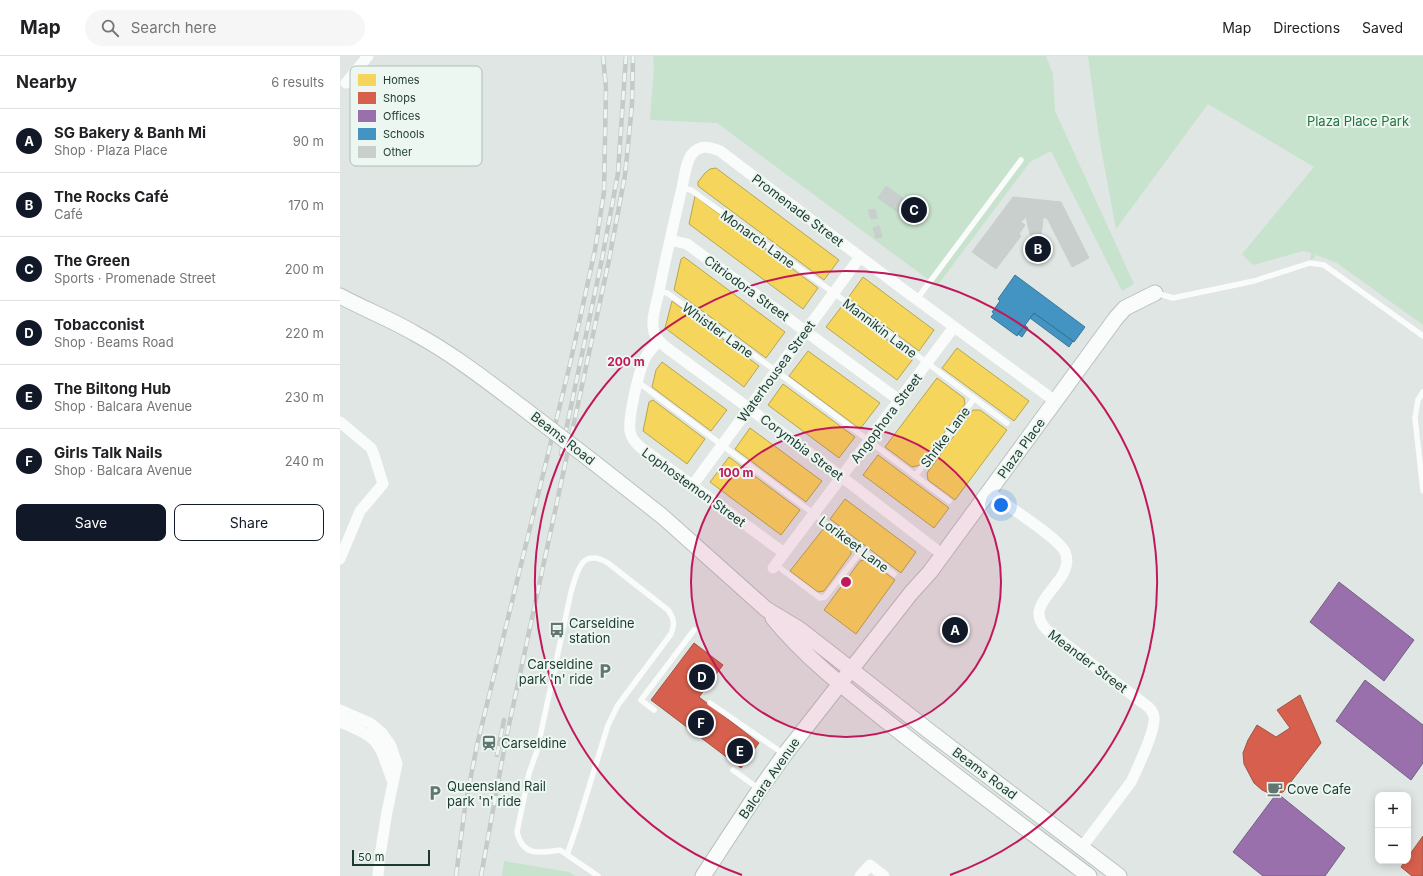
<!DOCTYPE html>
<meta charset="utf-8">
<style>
body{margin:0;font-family:Inter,sans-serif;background:#f6f6f6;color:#202124}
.controls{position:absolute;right:12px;bottom:12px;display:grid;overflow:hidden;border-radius:8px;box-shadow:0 2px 10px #0003}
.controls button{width:36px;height:36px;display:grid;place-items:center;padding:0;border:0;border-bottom:1px solid #e0e0e0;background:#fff;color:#202124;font:20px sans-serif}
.scale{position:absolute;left:12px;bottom:10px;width:78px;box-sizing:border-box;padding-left:4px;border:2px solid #1d3a30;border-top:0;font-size:11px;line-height:14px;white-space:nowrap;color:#1d3a30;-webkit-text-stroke:3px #edf7f1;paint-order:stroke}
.you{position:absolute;left:661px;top:449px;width:14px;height:14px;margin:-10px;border:3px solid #fff;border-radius:50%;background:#1a73e8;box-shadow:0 0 0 6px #1a73e833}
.badge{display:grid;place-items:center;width:26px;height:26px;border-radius:50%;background:#111827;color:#fff;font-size:13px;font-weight:700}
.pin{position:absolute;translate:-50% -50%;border:2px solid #fff;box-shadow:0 1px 4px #0006}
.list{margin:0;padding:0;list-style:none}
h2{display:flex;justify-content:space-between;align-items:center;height:52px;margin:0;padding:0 16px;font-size:17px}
h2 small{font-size:13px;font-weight:400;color:#757577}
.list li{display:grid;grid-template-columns:26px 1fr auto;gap:12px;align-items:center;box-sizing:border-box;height:64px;padding:0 16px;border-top:1px solid #e0e0e0}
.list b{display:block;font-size:15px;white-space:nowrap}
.list p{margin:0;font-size:13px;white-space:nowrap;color:#757577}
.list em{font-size:13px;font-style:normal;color:#757577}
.actions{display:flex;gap:8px;padding:12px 16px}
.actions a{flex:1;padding:9px 0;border:1px solid #111827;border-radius:8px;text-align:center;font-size:14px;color:#111827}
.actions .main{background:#111827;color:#fff}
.icon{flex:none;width:22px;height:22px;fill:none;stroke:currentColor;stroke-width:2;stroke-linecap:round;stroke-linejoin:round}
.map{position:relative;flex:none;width:1083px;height:820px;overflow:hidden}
header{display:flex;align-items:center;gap:24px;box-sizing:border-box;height:56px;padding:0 20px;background:#fff;border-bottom:1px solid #e0e0e0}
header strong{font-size:19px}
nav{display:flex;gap:22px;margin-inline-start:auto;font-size:14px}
.search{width:280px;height:36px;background:#f6f6f6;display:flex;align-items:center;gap:10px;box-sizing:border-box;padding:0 14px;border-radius:22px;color:#757577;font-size:15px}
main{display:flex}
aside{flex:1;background:#fff}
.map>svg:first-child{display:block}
</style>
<header>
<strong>Map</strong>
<div class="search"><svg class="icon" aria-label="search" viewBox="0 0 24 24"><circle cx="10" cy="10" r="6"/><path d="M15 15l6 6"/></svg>Search here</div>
<nav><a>Map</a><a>Directions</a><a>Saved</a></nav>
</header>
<main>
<aside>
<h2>Nearby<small>6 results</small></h2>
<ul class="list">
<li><span class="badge">A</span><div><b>SG Bakery &amp; Banh Mi</b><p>Shop · Plaza Place</p></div><em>90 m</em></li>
<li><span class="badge">B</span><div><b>The Rocks Café</b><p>Café</p></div><em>170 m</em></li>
<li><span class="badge">C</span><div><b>The Green</b><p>Sports · Promenade Street</p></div><em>200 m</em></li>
<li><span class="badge">D</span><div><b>Tobacconist</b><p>Shop · Beams Road</p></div><em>220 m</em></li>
<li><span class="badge">E</span><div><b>The Biltong Hub</b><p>Shop · Balcara Avenue</p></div><em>230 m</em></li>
<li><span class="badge">F</span><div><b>Girls Talk Nails</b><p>Shop · Balcara Avenue</p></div><em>240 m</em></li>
</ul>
<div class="actions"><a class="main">Save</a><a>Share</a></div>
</aside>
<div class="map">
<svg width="1083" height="820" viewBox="0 0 1083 820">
<rect width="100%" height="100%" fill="#e0e6e3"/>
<path fill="#c7e2cd" d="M 313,0 L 706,0 L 713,18 L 715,55 L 794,228 L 782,235 L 711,95 L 690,106 L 597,230 L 377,67 L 310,64 L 314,12 Z
M 748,0 L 1083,0 L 1083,269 L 997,207 L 976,199 L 970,207 L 971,197 L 963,195 L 913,209 L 902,198 L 974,111 L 868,48 L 776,173 L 759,81 Z
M 164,805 L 229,816 L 235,820 L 162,820 Z"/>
<path fill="#f6d55c" stroke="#b5a64f" d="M 376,112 L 499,204 L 484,224 L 358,130 L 358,126 L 365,117 L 370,113 Z
M 355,140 L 478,232 L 463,253 L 349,168 Z
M 344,201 L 445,276 L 426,302 L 334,234 L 341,203 Z
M 523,221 L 594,274 L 579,295 L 508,242 Z
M 332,245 L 419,310 L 404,331 L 325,272 Z
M 502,250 L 573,303 L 557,324 L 486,271 Z
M 617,292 L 689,345 L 674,365 L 602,312 Z
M 468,295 L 540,347 L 520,373 L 449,320 Z
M 322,306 L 387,354 L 371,375 L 312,331 L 316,314 Z
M 597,322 L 624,342 L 625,348 L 581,409 L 572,411 L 545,391 Z
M 443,328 L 515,381 L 499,402 L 428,349 Z
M 313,344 L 365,383 L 347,408 L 303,375 L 309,346 Z
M 633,354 L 640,354 L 667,374 L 615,444 L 588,424 L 587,417 Z
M 410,372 L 482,425 L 466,446 L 395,393 Z
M 538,399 L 609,452 L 594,472 L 523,419 Z
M 389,401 L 460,454 L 441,479 L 370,426 Z
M 505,443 L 576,496 L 561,517 L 490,463 Z
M 484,472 L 511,492 L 511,498 L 484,535 L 478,536 L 450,515 Z
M 527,503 L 555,524 L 516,578 L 484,554 L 520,505 Z"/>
<path fill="#d6604d" stroke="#9e5544" d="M 354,587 L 383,609 L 359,641 L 419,687 L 401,712 L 311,644 Z
M 960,639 L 981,687 L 943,736 L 931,738 L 922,734 L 914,727 L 904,708 L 903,697 L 908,684 L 917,669 L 936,681 L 950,672 L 937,654 Z
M 1083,780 L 1083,820 L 1072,820 L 1061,811 L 1065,805 L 1068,805 L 1068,801 Z"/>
<path fill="#9970ab" stroke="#746086" d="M 999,526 L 1074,584 L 1044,625 L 970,566 Z
M 1025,624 L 1083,669 L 1083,707 L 1071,724 L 996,665 Z
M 937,737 L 1005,792 L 985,820 L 923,820 L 893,796 Z"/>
<path fill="#4393c3" stroke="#387897" d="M 675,219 L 745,271 L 734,286 L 694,257 L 677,280 L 651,261 L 654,257 L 652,256 L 660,245 L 658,243 Z
M 694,257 L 733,285 L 729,291 L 690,262 Z
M 685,269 L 688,272 L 682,281 L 678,278 Z"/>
<path fill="#c8cfcc" stroke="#c8cfcc" d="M 546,130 L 571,148 L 563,160 L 538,142 Z
M 673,141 L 721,146 L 749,202 L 732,211 L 707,162 L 686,161 L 681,166 L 685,169 L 679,178 L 681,180 L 656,213 L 632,196 Z
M 535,153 L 537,162 L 531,163 L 528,154 Z
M 686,161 L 703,162 L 700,190 L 693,191 Z
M 539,170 L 542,181 L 536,182 L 533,172 Z"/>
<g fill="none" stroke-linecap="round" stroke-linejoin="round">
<defs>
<path id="secondary" d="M 0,240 C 24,253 50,263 74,277 C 113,298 147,325 183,352
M 252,405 L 322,460 L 426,553 L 459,573 L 490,597 L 589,675 L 779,820
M 433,562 C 463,599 502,630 540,660 C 608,715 679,767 749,820
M 363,820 L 420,733 L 445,698 L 571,537 L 590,516 L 776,262 L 785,252 L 815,237"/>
</defs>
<use href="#secondary" stroke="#b9c3be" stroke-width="17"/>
<path stroke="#fafbfb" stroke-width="5.5" d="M 342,132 L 351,134 L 494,237 L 667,367
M 319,235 L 327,237 L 436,315 L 609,445
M 816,237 L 833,242 L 914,225 L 970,207 L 984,209 L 1083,280
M 577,243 L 681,104
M 298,326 L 554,518
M 1083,336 L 1078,344 L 1075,362 L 1083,435
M 575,420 L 634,343
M 436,509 L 480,542 L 485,541 L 522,494
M 370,647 L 444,698
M 314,654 L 301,644 L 354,574
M 393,714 L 419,733
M 227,799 L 237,770 L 268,669 L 278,649 L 331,578 C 335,568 334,562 328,554 L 268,507 C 241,491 237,516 231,536 L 197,695 L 189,717 L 177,776 C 183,801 199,797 220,794 L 258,820"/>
<path stroke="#fafbfb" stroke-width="11" d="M 6,27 L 28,0
M 330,184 L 347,188 L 559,344
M 319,285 C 315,289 310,294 307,299 C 299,311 288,362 290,375 C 291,382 295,386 300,391 L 444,497
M 0,366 L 31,392 L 34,399 L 43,428 L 20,455 L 0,503
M 352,430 L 520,201
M 649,436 C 664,448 718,481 725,496 C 738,526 678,546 707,574 L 807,650 C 811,653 813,656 814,661 C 816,674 797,713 791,726 L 742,791
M 603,499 L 494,415 L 327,292 C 320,286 313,280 313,270 C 312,260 316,249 318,240 C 325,205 333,170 341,136 C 344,125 345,107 352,98 C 360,88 370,91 380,95 L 560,231 L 715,345
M 433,512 L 614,271
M 0,654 L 30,667 L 42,677 L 51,690 L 57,708 L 47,756 L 40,799 L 38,820
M 0,666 C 40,682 38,685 52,724
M 520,820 L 530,809 L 544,820"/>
<use href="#secondary" stroke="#fafbfb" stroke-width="15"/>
<defs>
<path id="rail" d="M 221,398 L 262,203 L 278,117 L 286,0
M 157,699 L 164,664
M 116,820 L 125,751 L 137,689 L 230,308 L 255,194 L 264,136 L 266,32 L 263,0
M 141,820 L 166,683 L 269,204 L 285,119 L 292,49 L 293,0"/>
</defs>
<use href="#rail" stroke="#c5c9c8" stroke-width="4.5"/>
<use href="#rail" stroke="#edf7f1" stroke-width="3" stroke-dasharray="9" stroke-linecap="butt"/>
<defs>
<path id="secondary-bridge" d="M 183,352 L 252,405"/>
</defs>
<use href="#secondary-bridge" stroke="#b9c3be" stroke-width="17" stroke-linecap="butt"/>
<use href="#secondary-bridge" stroke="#fafbfb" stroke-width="15"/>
</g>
<circle cx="506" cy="526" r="155" fill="#c2185b" fill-opacity=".12"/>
<g fill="none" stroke="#c2185b" stroke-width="2">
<circle cx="506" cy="526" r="155"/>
<path d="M402 819A311 311 0 1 1 610 819"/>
</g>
<defs>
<symbol id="bus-bare" viewBox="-9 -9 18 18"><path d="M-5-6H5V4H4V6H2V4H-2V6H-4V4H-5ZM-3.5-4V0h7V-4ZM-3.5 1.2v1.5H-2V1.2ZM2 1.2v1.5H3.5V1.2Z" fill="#61766f" stroke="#edf7f1" stroke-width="2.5" paint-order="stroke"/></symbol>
<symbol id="parking-bare" viewBox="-9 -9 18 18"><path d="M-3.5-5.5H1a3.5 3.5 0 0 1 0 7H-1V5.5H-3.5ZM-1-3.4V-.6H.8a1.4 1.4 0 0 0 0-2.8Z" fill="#61766f" stroke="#edf7f1" stroke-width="2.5" paint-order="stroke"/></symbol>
<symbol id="station-bare" viewBox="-9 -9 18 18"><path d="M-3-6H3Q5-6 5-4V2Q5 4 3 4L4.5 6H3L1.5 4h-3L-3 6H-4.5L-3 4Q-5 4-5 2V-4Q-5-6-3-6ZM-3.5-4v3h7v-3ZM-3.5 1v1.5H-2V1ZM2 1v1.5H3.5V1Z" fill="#61766f" stroke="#edf7f1" stroke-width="2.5" paint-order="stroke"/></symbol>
<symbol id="cafe-bare" viewBox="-9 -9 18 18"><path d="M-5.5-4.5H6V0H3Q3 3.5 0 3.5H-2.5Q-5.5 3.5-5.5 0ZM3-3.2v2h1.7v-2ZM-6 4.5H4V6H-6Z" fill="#61766f" stroke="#edf7f1" stroke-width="2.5" paint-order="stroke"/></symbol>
</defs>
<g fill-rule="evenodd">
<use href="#bus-bare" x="206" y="563" width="22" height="22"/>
<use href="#parking-bare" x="254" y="604" width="22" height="22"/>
<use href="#station-bare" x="138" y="676" width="22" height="22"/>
<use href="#cafe-bare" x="924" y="722" width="22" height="22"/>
<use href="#parking-bare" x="84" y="726" width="22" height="22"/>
</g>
<g text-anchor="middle" stroke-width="4" stroke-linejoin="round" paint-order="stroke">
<g font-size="13" fill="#24743d" stroke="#edf7f1">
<text x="1018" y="70">Plaza Place Park</text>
</g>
<g font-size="13" fill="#1d3a30" stroke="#edf7f1">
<text transform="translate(458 154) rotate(37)" y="5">Promenade Street</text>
<text transform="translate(418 183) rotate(36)" y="5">Monarch Lane</text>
<text transform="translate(407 232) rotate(36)" y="5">Citriodora Street</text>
<text transform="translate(540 272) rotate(37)" y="5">Mannikin Lane</text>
<text transform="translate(378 274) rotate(36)" y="5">Whistler Lane</text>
<text transform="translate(436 315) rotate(-54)" y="5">Waterhousea Street</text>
<text transform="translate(546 362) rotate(-53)" y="5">Angophora Street</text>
<text transform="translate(605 381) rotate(-53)" y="5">Shrike Lane</text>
<text transform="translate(223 382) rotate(38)" y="5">Beams Road</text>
<text transform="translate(462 391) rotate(37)" y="5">Corymbia Street</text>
<text transform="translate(681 392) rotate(-54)" y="5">Plaza Place</text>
<text transform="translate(354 431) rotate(36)" y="5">Lophostemon Street</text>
<text transform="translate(514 488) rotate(37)" y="5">Lorikeet Lane</text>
<text transform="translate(748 605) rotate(37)" y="5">Meander Street</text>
<text transform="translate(645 717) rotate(37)" y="5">Beams Road</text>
<text transform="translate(429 722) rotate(-55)" y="5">Balcara Avenue</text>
</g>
<g font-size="13" fill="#1d3a30" stroke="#edf7f1" text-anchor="start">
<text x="229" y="572">Carseldine<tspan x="229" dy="15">station</tspan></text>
<text x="253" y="613" text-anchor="end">Carseldine<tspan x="253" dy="15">park 'n' ride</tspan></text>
<text x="161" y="692">Carseldine</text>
<text x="107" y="735">Queensland Rail<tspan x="107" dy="15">park 'n' ride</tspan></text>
<text x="947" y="738">Cove Cafe</text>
</g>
</g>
<rect x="10" y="10" width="132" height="100" rx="6" fill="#edf7f1" stroke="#afbeb7" stroke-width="1"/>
<rect x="18" y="18" width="18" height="12" fill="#f6d55c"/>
<rect x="18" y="36" width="18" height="12" fill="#d6604d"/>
<rect x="18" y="54" width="18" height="12" fill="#9970ab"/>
<rect x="18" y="72" width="18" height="12" fill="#4393c3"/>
<rect x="18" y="90" width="18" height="12" fill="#c8cfcc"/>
<g font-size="11" fill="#1d3a30">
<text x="43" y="28">Homes</text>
<text x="43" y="46">Shops</text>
<text x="43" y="64">Offices</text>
<text x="43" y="82">Schools</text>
<text x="43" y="100">Other</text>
</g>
<circle cx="506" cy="526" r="6" fill="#c2185b" stroke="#edf7f1" stroke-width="2"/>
<g font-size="12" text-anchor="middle" font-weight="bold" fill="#c2185b" stroke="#edf7f1" stroke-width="4" stroke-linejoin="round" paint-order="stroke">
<text x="286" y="310">200 m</text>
<text x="396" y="421">100 m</text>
</g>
</svg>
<div class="controls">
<button>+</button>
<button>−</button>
</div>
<div class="scale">50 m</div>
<div class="you"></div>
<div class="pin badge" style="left:615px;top:574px">A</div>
<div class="pin badge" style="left:698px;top:193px">B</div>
<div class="pin badge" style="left:574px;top:154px">C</div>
<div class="pin badge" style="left:362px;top:621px">D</div>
<div class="pin badge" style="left:400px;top:695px">E</div>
<div class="pin badge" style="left:361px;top:667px">F</div>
</div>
</main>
